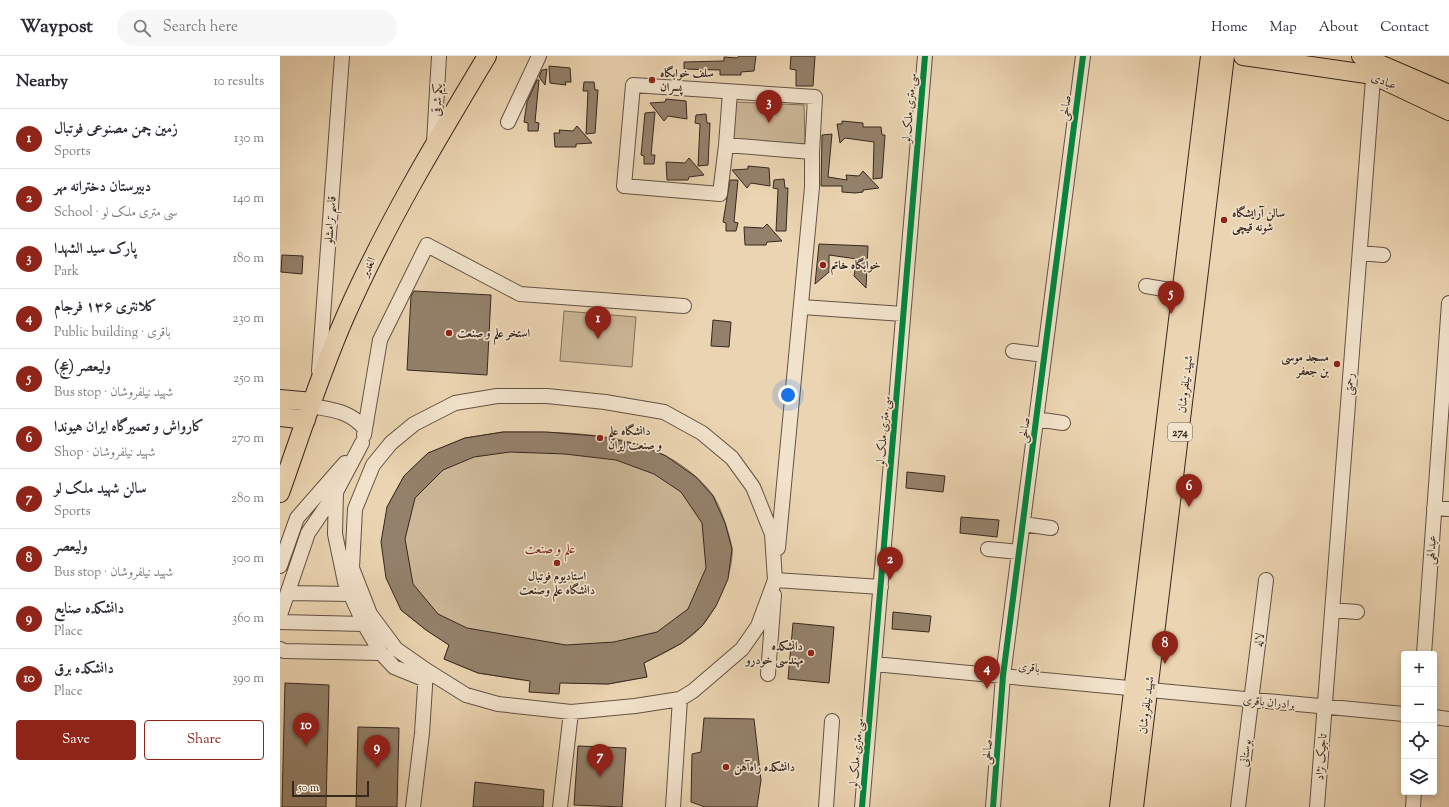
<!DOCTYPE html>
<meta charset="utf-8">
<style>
body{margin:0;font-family:"Sorts Mill Goudy",Amiri,serif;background:#f7f7f7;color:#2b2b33}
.controls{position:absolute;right:12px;bottom:12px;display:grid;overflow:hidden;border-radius:4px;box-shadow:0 2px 6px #0003}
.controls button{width:36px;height:36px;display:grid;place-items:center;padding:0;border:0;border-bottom:1px solid #e1e1e2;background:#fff;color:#2b2b33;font:20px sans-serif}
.scale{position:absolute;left:12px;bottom:10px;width:77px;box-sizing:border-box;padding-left:4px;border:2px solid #36271f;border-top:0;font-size:11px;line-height:14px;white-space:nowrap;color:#36271f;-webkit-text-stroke:3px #f2e3cc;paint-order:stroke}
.you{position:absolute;left:508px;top:339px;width:14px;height:14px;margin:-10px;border:3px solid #fff;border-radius:50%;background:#1a73e8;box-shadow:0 0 0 6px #1a73e833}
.badge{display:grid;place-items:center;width:26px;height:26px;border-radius:50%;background:#8f2418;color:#fff;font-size:13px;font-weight:700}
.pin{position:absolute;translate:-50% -33px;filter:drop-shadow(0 1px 2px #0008)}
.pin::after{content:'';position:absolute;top:21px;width:14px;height:12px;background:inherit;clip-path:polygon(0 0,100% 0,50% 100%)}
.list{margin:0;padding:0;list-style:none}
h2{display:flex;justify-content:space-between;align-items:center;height:52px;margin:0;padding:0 16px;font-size:17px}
h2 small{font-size:13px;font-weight:400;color:#7c7c81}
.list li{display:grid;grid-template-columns:26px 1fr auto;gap:12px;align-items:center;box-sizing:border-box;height:60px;padding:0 16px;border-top:1px solid #e1e1e2}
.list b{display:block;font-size:15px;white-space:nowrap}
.list p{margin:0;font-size:13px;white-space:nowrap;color:#7c7c81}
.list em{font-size:13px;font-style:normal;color:#7c7c81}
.actions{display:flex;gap:8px;padding:12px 16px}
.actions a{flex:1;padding:9px 0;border:1px solid #8f2418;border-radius:4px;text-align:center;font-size:14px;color:#8f2418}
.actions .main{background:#8f2418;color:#fff}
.icon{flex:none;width:22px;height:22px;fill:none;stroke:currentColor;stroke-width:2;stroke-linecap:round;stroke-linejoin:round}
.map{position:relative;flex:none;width:1169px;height:751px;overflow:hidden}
header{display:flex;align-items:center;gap:24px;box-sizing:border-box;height:56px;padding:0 20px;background:#fff;border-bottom:1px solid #e1e1e2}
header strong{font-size:19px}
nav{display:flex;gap:22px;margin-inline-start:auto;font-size:14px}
.search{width:280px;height:36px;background:#f7f7f7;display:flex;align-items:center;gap:10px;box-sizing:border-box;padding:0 14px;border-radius:22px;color:#7c7c81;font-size:15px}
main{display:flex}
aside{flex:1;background:#fff}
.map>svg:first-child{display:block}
</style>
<header>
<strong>Waypost</strong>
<div class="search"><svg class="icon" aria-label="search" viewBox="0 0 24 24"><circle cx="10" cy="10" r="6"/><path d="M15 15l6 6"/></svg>Search here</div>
<nav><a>Home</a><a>Map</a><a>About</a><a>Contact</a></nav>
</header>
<main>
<aside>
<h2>Nearby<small>10 results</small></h2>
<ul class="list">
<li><span class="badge">1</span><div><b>زمین چمن مصنوعی فوتبال</b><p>Sports</p></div><em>130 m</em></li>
<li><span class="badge">2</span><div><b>دبیرستان دخترانه مهر</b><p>School · سی متری ملک لو</p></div><em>140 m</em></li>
<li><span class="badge">3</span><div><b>پارک سید الشهدا</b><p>Park</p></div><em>180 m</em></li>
<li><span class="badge">4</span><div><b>کلانتری ۱۳۶ فرجام</b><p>Public building · باقری</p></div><em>230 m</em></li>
<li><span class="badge">5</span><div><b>ولیعصر (عج)</b><p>Bus stop · شهید نیلفروشان</p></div><em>250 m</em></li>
<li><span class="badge">6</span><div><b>کارواش و تعمیرگاه ایران هیوندا</b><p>Shop · شهید نیلفروشان</p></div><em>270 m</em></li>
<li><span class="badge">7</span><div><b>سالن شهید ملک لو</b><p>Sports</p></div><em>280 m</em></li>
<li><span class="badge">8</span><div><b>ولیعصر</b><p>Bus stop · شهید نیلفروشان</p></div><em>300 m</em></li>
<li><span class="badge">9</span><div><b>دانشکده صنایع</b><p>Place</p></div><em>360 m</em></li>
<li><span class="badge">10</span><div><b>دانشکده برق</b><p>Place</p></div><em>390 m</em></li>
</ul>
<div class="actions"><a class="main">Save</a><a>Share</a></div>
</aside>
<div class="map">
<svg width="1169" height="751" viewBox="0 0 1169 751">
<rect width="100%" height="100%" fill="#ebd4b1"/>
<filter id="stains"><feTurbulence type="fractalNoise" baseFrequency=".005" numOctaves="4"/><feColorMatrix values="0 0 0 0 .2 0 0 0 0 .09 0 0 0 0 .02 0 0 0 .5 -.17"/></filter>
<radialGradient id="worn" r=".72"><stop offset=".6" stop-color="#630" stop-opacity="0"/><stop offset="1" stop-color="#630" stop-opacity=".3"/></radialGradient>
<path fill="#ccb798" stroke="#816f5c" d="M 455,46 L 524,49 L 525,88 L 451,84 Z
M 284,255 L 356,261 L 352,311 L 280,305 Z
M 223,376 C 275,376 340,375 386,400 C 403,409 421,423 432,438 C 440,448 450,480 452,492 C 454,515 437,553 422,570 C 407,587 384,597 364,607 L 367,621 L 328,628 L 289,627 L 289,614 L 244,610 L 242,624 L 198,617 L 164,603 L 169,589 L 146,574 L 121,554 L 107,451 L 124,420 L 148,397 L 185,382 Z"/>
<path fill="#94816b" stroke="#36271f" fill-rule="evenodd" d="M 459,0 L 476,0 L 474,15 L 461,16 L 461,19 L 440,19 L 440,14 L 404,13 L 404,6 L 444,5 L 444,1 L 457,2 Z
M 511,0 L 535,0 L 533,30 L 516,30 L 516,14 L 510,13 Z
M 269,10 L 290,12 L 291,26 L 285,26 L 286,29 L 270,27 Z
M 267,13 L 265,29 L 259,21 L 262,14 Z
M 257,24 L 259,24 L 255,66 L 259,67 L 258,75 L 248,75 L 248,67 L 244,66 L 247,46 Z
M 304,26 L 314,26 L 315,34 L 318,34 L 315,77 L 306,78 L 308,35 L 303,35 Z
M 386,43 L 406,45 L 407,63 L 388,60 L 384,65 L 370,47 L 385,46 Z
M 375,56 L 371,99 L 375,99 L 374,108 L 364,108 L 364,100 L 361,99 L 365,57 Z
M 426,58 L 427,67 L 430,67 L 428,109 L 418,110 L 420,68 L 415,67 L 416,59 Z
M 562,65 L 583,67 L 583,71 L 601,71 L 602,79 L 605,79 L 602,122 L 593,123 L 594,86 L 565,82 L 560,87 L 557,68 L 562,68 Z
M 297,70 L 312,87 L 296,88 L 296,91 L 275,91 L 274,77 L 280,77 L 279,74 L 293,75 Z
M 552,78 L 548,121 L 567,124 L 566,119 L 579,120 L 583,115 L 599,132 L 583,134 L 583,136 L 575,137 L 562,136 L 562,130 L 541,130 L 542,79 Z
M 409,102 L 424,119 L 409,121 L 408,124 L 387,124 L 386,106 L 405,107 Z
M 468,110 L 489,112 L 490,130 L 471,127 L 467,132 L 452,114 L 468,113 Z
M 504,123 L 505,132 L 508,132 L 506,175 L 496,175 L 498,133 L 493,132 L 494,124 Z
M 450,124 L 458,124 L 454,166 L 458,167 L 456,175 L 446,175 L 446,167 L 443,166 Z
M 487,168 L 502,185 L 487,186 L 486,189 L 465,189 L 464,171 L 483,172 Z
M 539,188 L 588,190 L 586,232 L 574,220 L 577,203 L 549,199 L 549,216 L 535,228 Z
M 2,199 L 23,200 L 22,218 L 1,216 Z
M 134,235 L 211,239 L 207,319 L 127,314 L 131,240 Z
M 433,264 L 451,266 L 449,291 L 431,290 Z
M 223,376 L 266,376 L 316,380 L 357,388 L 386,400 L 416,421 L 433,440 L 445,467 L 452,493 L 448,523 L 436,550 L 422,570 L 402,587 L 364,607 L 367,621 L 328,628 L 280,627 L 279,638 L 249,636 L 250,625 L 198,617 L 164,603 L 169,589 L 146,574 L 121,554 L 106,522 L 101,486 L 107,451 L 124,420 L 148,397 L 185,382 ZM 230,396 L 285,398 L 336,404 L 374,418 L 401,436 L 422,467 L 426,512 L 408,553 L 377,576 L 334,586 L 286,589 L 187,572 L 158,558 L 133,528 L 125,483 L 135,442 L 163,414 L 194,401 Z
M 627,416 L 665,420 L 663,436 L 626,432 Z
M 681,461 L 719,464 L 717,481 L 680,477 Z
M 613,556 L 651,560 L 649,576 L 612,573 Z
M 513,567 L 554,571 L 549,627 L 508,623 Z
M 5,627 L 49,629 L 46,751 L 2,751 Z
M 424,662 L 474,663 L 481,724 L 477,751 L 425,751 L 411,746 L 412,698 L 421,696 Z
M 78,671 L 119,672 L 117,751 L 76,751 Z
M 298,690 L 346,692 L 342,751 L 294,749 Z
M 195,726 L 264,734 L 263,751 L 193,751 Z"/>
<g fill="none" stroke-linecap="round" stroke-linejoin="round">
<defs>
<path id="minor" d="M 228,66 L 259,0
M 154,87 L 159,0
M 446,89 L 450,36
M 1080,197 L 1103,199
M 866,230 L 901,236
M 522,251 L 623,258
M 733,295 L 764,299
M 39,315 L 62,0
M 217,340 L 267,340 L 325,346 L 384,356 L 422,377 L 452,402 L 473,431 L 492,478 L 495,524 L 478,570 L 462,593 L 413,635 L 400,643 L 355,650 L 291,656 L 218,648 L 186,639 L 146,614 L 116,593 L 90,558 L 72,512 L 75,453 L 93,409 L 111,387 L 134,368 L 175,347 Z
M 31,350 C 53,354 70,355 85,373 L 84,379
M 756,363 L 783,367
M 85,373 L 100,284 L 147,189 L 240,238 L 404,250
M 82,387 L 56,436 L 55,478 L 65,526 L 84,568 L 101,597 L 114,611 L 146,624
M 1154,452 L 1169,453
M 743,468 L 771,472
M 498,492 L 532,131 L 532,96 L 446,89 L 440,138 L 344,130 L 353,29 L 535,41 L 532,96
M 708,493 L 739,496
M 0,510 L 17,462 L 65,407
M 495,524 L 601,531
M 9,537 L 70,538
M 1052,554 L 1077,556
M 0,559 L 28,477 L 56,436
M 0,566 L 84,568
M 0,593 L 4,595 L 101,597
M 1144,598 L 1169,247
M 594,608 L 1124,658
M 488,618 L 494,539
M 1154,661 L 1169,663
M 133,751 L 142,677 L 146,615
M 280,751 L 291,656
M 393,751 L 400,643
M 546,751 L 552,665
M 582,751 L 645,0
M 713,751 L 723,620 L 803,0
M 958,751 L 986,524
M 1037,751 L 1094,10
M 1133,751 L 1134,736"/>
<path id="major" d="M 963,0 L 1093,19 L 1169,55
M 1081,0 L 1169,38
M 0,343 L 33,346
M 0,361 L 26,364
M 0,437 C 21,378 40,318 65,261 C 105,170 156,85 207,0
M 839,751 L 930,0
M 854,751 L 945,0"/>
</defs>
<use href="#minor" stroke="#635244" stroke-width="16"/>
<use href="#major" stroke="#36271f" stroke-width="20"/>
<use href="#minor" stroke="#f2e3cc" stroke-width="14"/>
<use href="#major" stroke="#ebd4b1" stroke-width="18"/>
<defs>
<path id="cycleway" d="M 582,751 L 645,0
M 713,751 L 723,620 L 803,0"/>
</defs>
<use href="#cycleway" stroke="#f2e3cc" stroke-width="8"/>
<use href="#cycleway" stroke="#00873e" stroke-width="6"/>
</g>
<g fill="#8f2418" stroke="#f2e3cc" stroke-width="1.5">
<circle cx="372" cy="24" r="4"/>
<circle cx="944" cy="164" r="4"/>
<circle cx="543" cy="209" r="4"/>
<circle cx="169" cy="277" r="4"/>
<circle cx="1057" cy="308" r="4"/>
<circle cx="320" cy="382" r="4"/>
<circle cx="277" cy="507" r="4"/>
<circle cx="531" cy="597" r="4"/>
<circle cx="446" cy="711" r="4"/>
</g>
<g text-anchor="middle" stroke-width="3.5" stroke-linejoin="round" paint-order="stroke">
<rect fill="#f2e3cc" stroke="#6e5f53" stroke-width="1" x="888" y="367" width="24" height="18" rx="3"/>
<g font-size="11" font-weight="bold" fill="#36271f">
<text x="900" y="380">274</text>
</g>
<g font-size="12" font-weight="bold" fill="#36271f" stroke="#f2e3cc" text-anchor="start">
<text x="380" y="21">سلف خوابگاه<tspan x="380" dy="14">پسران</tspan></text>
<text x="952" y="161">سالن آرایشگاه<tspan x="952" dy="14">شونه قیچی</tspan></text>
<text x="551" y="213">خوابگاه خاتم</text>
<text x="177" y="281">استخر علم و صنعت</text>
<text x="1049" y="305" text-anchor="end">مسجد موسی<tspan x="1049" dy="14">بن جعفر</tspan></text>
<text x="328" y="379">دانشگاه علم<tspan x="328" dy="14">و صنعت ایران</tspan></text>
<text x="277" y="524" text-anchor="middle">استادیوم فوتبال<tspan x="277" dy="14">دانشگاه علم وصنعت</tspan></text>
<text x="523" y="594" text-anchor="end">دانشکده<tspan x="523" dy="14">مهندسی خودرو</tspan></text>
<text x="454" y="715">دانشکده راه‌آهن</text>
</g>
<g font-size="12" fill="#36271f" stroke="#f2e3cc">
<text transform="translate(1104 25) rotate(22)" y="4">عبادی</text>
<text transform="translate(157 44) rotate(-87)" y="4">یکم شرقی</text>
<text transform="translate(629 52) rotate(-85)" y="4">سی متری ملک لو</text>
<text transform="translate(785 52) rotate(-83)" y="4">صالحی</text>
<text transform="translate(50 164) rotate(-86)" y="4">قاسم ترامشلو</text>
<text transform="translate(88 211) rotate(-65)" y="4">الغدیر</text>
<text transform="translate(905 328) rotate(-83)" y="4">شهید نیلفروشان</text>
<text transform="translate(1069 328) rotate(-86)" y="4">رحمتی</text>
<text transform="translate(744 374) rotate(-83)" y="4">صالحی</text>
<text transform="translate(603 375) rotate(-85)" y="4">سی متری ملک لو</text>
<text transform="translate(1151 494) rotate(-86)" y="4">عبدالهی</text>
<text transform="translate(979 584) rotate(-83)" y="4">لاله</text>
<text transform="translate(749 611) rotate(6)" y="4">باقری</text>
<text transform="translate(989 646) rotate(6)" y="4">برادران باقری</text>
<text transform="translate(866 649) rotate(-83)" y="4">شهید نیلفروشان</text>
<text transform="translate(707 696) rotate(-86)" y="4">صالحی</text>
<text transform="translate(576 697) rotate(-85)" y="4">سی متری ملک لو</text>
<text transform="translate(965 697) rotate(-83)" y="4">بوستانی</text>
<text transform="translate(1041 701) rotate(-86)" y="4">تاجیک نژاد</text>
</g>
<g font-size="13" fill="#7a1f14" stroke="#f2e3cc">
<text x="270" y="497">علم و صنعت</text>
</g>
</g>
<rect width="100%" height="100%" filter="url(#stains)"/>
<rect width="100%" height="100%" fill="url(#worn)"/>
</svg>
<div class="controls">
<button>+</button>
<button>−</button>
<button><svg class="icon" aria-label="locate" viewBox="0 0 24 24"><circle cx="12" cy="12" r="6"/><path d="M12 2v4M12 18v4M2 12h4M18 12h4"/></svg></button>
<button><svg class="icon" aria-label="layers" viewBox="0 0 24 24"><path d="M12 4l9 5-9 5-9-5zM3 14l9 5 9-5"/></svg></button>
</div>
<div class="scale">50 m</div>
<div class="you"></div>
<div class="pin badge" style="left:318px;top:283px">1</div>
<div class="pin badge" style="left:610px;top:524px">2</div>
<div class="pin badge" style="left:489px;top:67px">3</div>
<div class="pin badge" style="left:707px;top:633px">4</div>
<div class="pin badge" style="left:891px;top:258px">5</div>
<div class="pin badge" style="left:909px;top:451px">6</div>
<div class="pin badge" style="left:320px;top:721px">7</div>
<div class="pin badge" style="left:885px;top:608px">8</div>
<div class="pin badge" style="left:97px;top:712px">9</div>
<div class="pin badge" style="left:26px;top:690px">10</div>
</div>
</main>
